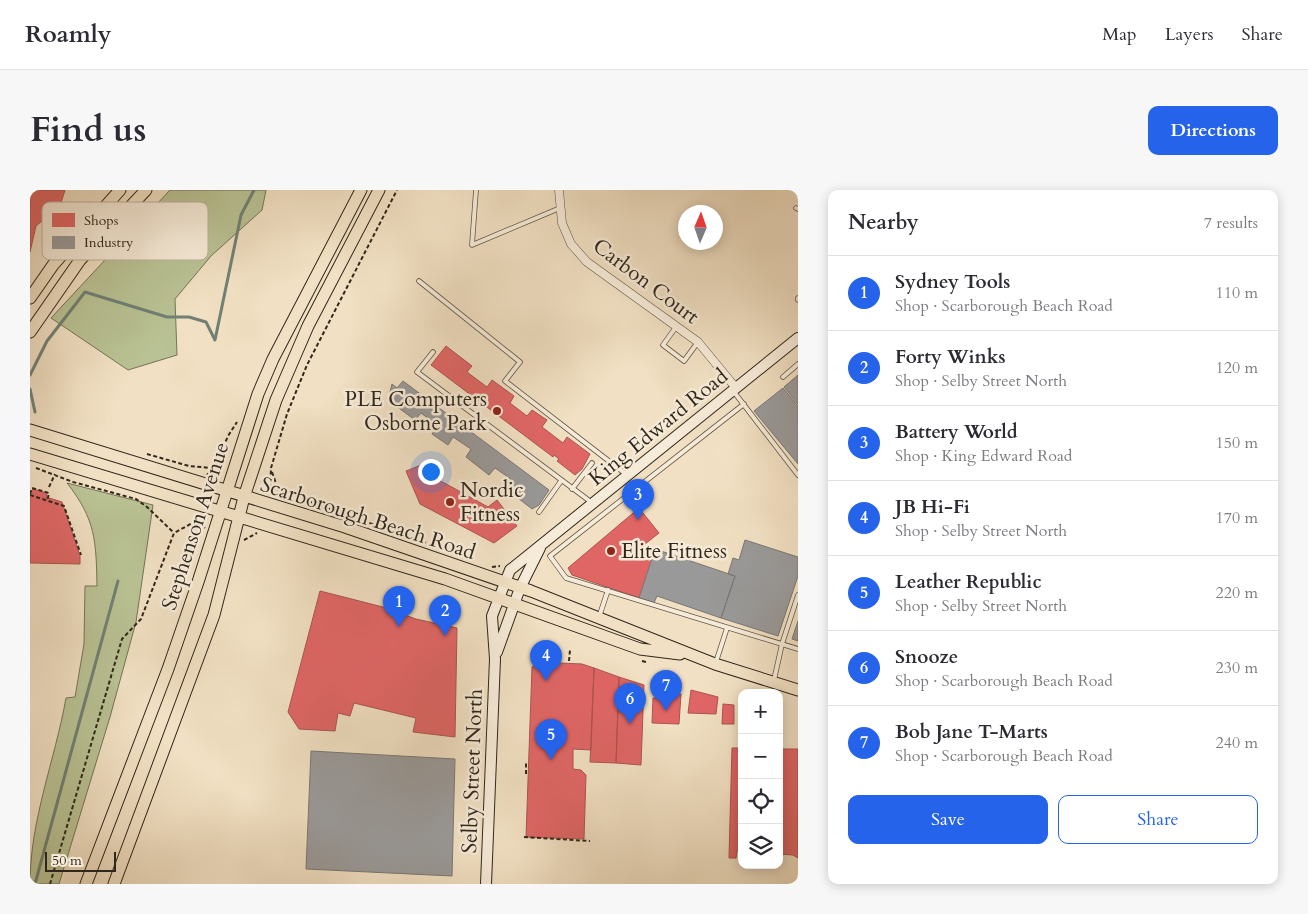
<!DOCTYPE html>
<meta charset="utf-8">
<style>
body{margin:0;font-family:Cardo,serif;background:#f7f7f7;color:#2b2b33}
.controls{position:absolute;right:15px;bottom:15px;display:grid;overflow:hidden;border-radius:10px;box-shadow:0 2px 12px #0003}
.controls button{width:45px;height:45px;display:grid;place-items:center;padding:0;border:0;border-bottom:1px solid #e1e1e2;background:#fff;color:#2b2b33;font:25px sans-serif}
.compass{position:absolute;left:648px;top:15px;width:45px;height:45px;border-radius:50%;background:#fff;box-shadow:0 2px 12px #0003;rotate:2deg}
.scale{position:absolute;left:15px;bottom:12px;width:71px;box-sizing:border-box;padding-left:5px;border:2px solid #30271c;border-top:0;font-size:14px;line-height:18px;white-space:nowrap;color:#30271c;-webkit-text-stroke:4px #f6ebd8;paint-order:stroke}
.you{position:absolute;left:400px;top:281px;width:18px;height:18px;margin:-12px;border:4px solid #fff;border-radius:50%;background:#1a73e8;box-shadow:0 0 0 8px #1a73e833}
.badge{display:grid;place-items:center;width:32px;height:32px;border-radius:50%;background:#2563eb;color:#fff;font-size:16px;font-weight:700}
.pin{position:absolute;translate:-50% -41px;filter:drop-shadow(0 1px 2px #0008)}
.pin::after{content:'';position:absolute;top:26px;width:18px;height:15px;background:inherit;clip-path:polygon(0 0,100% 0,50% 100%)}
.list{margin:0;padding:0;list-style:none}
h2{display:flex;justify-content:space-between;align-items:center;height:65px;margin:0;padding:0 20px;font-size:21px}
h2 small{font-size:16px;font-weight:400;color:#7c7c81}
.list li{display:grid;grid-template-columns:32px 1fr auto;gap:15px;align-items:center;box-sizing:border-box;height:75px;padding:0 20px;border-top:1px solid #e1e1e2}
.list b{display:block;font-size:19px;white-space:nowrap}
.list p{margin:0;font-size:16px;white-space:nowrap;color:#7c7c81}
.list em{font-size:16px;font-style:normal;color:#7c7c81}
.actions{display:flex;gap:10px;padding:15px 20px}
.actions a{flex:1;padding:11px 0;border:1px solid #2563eb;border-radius:10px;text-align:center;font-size:18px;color:#2563eb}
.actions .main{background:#2563eb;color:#fff}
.icon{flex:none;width:28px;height:28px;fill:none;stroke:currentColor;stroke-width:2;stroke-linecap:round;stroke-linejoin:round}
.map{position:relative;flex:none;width:768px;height:694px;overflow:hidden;border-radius:10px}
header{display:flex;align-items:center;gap:30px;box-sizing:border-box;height:70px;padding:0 25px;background:#fff;border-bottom:1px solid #e1e1e2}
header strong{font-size:24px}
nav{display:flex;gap:28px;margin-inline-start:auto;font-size:18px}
.intro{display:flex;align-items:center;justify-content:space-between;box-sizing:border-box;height:120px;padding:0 30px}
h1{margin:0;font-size:35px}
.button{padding:12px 22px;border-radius:10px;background:#2563eb;color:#fff;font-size:18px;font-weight:700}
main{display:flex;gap:30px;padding:0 30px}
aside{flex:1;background:#fff;border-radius:10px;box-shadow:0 2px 12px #0003}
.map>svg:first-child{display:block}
</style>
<header>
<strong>Roamly</strong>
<nav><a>Map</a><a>Layers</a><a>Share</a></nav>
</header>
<div class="intro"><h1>Find us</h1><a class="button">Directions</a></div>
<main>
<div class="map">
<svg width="768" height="694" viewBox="0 0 768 694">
<rect width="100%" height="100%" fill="#f1e0c3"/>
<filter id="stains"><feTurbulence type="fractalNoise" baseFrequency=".004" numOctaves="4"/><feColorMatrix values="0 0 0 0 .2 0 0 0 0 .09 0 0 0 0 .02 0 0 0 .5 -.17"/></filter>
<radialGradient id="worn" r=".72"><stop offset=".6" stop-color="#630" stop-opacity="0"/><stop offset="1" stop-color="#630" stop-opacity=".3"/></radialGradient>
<path fill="#b9c294" stroke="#747458" d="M 140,0 L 236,0 L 232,20 L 181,66 L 145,109 L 147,165 L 98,180 L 21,128 Z
M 37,293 L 123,315 L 106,432 L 80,527 L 29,694 L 0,694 C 0,630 25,570 36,508 L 45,507 L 54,454 L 55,396 L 67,396 C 66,351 66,330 37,293 Z"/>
<path fill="#e06666" stroke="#ab5350" d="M 0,0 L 35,0 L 30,16 L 6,36 L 0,62 Z
M 416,156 L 442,176 L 437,182 L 457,197 L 462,190 L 484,206 L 480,213 L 497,226 L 502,220 L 517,230 L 512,237 L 533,253 L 537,247 L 560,264 L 552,279 L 545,285 L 527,271 L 529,269 L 524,265 L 523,267 L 401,175 Z
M 401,271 L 409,290 L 458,317 L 467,310 L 487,336 L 464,353 L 390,314 L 376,281 Z
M 3,299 L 17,303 L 16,307 L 32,312 L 50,366 L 50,374 L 0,373 L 0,302 Z
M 609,318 L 629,343 L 601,365 L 609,369 L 613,359 L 624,364 L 609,408 L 542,385 L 538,378 Z
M 290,401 L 353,417 L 386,429 L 427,438 L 425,547 L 383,542 L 386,528 L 324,513 L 320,526 L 308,523 L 305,541 L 269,539 L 258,522 Z
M 508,472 L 552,474 L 564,478 L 561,560 L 543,559 L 543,579 L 551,580 L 556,585 L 554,649 L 496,647 L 502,477 Z
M 564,478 L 589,487 L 586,573 L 560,572 Z
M 589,487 L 614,495 L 611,575 L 586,573 Z
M 628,499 L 633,499 L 633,503 L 651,504 L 649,534 L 622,533 L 623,508 L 627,508 Z
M 661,500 L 688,507 L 686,524 L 658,523 Z
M 693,514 L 704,515 L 704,534 L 692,534 Z
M 702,558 L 712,558 L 712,661 L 707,661 L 706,668 L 699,668 Z
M 749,559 L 768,559 L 768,668 L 763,665 L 749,664 Z"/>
<path fill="#999" stroke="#7a7774" d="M 768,185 L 768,214 L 754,197 Z
M 373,191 L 519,300 L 509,315 L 502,319 L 475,298 L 481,289 L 465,278 L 459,285 L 436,267 L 441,259 L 423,247 L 418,255 L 402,244 L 407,235 L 391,223 L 385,230 L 358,210 L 362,194 L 367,198 Z
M 753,198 L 768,216 L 768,274 L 724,221 Z
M 715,350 L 768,367 L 768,386 L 748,446 L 691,428 L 705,386 L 698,384 L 703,368 L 709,370 Z
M 625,359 L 705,386 L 691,428 L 627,406 L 624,413 L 609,408 Z
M 768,431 L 768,451 L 762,449 Z
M 281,561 L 425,569 L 422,686 L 276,679 Z"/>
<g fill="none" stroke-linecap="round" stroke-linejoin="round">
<path stroke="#708174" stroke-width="3" d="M 0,185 L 17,151 L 55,102 L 137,127 L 159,127 L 176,132 L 185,150 L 211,25 L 224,0
M 0,199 L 5,222
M 5,694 L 88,391"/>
<defs>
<path id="service" d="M 446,0 L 442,55 L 530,18
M 766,18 L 768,19
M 389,91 L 490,172 L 475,191 L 597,285
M 768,108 L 768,110
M 646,137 L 633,155 L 654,171 L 668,152
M 403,162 L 387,182 L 561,312
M 753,187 L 768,174
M 704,202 L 768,285
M 714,214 L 520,366 L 536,388 L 768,459
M 542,299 L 562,273
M 509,322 L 531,291
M 569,427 L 578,400
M 686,472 L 697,438
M 744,490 L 752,454 L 768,405"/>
<path id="minor" d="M 529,0 L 532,33 L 541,54 L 557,72 L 668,152 L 706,198"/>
<path id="secondary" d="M 467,462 L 490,398 L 510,358
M 456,694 L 465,469 L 462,426 L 480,380 L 768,148"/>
<path id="primary" d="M 0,108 L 23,75 L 90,0
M 0,142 L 50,70 L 116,0
M 0,240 L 315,337 L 501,401 L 685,474 L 768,500
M 0,264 L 415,389 L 610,459 L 650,464
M 56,694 L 138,479 L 168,392 L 228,204 L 243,169 L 331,0
M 84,694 L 184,425 L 214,307 L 246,210 L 278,136 L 349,0"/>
</defs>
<use href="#service" stroke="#605546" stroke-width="5.5"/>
<use href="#minor" stroke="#605546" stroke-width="9"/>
<use href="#secondary" stroke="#30271c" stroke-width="12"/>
<use href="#primary" stroke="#30271c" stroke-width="13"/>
<path stroke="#30271c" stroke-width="2" stroke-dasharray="4 2.5" stroke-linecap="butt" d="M 117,264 L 159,276 L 193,279
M 6,278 L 43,292 L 106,309 L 117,317 L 144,343
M 242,282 L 248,299
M 177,285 L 185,277 L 198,246 L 207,232
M 231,291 L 241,294 L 249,301 L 396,353
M 19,297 L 25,284
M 0,304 L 2,298 L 19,303 L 17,311
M 240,304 L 241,278 L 257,224 L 277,175 L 367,0
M 0,305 L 34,316 L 51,365
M 165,325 L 171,336 L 176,338
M 214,350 L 227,343
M 462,377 L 470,376
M 539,471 L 540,460
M 612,471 L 616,472
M 496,584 L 496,571
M 494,647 L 560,651
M 20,694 L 92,449 L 111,429 L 144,343 L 168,330"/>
<use href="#service" stroke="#f6ebd8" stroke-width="4"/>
<use href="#minor" stroke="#f6ebd8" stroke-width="8"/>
<use href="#secondary" stroke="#f6ebd8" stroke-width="10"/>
<use href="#primary" stroke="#f1e0c3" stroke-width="11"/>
</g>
<g fill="#8f2418" stroke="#f6ebd8" stroke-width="2">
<circle cx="467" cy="221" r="5"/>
<circle cx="420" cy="312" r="5"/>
<circle cx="581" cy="361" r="5"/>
</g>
<g text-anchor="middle" stroke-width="5" stroke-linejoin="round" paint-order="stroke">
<g font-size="21" fill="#30271c" stroke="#f6ebd8">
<text transform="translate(616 91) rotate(37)" y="7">Carbon Court</text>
<text transform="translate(628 237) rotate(-39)" y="7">King Edward Road</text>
<text transform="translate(338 328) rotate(18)" y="7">Scarborough Beach Road</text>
<text transform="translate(165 336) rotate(-72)" y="7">Stephenson Avenue</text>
<text transform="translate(442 581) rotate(-88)" y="7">Selby Street North</text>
</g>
<g font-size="21" fill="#30271c" stroke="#f6ebd8" text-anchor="start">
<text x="457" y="216" text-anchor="end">PLE Computers<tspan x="457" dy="24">Osborne Park</tspan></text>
<text x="430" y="307">Nordic<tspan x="430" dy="24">Fitness</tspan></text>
<text x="591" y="368">Elite Fitness</text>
</g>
</g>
<rect x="12" y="12" width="166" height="58" rx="8" fill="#f6ebd8" stroke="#bbb0a0" stroke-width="1"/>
<rect x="22" y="23" width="23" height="14" fill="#e06666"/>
<rect x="22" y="46" width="23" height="13" fill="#999"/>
<g font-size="14" fill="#30271c">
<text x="54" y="35">Shops</text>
<text x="54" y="57">Industry</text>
</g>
<rect width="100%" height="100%" filter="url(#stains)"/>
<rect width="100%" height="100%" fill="url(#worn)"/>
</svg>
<div class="controls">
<button>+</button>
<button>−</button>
<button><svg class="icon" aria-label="locate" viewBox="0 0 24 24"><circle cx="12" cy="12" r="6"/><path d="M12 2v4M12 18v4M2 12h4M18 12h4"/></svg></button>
<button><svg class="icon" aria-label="layers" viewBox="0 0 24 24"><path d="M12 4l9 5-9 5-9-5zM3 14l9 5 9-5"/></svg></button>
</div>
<svg class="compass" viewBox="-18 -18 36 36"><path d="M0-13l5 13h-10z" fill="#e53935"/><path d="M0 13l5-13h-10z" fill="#7c7c81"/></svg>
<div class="scale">50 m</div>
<div class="you"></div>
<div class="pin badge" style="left:369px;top:437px">1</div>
<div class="pin badge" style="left:415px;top:446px">2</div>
<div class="pin badge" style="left:608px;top:330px">3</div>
<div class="pin badge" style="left:516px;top:491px">4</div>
<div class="pin badge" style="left:521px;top:570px">5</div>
<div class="pin badge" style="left:600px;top:534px">6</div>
<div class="pin badge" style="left:636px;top:521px">7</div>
</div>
<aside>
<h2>Nearby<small>7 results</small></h2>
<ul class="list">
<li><span class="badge">1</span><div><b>Sydney Tools</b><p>Shop · Scarborough Beach Road</p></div><em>110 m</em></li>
<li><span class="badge">2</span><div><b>Forty Winks</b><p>Shop · Selby Street North</p></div><em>120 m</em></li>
<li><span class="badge">3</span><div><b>Battery World</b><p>Shop · King Edward Road</p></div><em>150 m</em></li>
<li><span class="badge">4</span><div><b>JB Hi-Fi</b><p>Shop · Selby Street North</p></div><em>170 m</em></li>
<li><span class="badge">5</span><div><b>Leather Republic</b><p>Shop · Selby Street North</p></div><em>220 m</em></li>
<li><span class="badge">6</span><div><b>Snooze</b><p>Shop · Scarborough Beach Road</p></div><em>230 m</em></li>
<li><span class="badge">7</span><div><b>Bob Jane T-Marts</b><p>Shop · Scarborough Beach Road</p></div><em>240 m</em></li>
</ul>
<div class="actions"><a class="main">Save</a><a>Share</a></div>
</aside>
</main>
